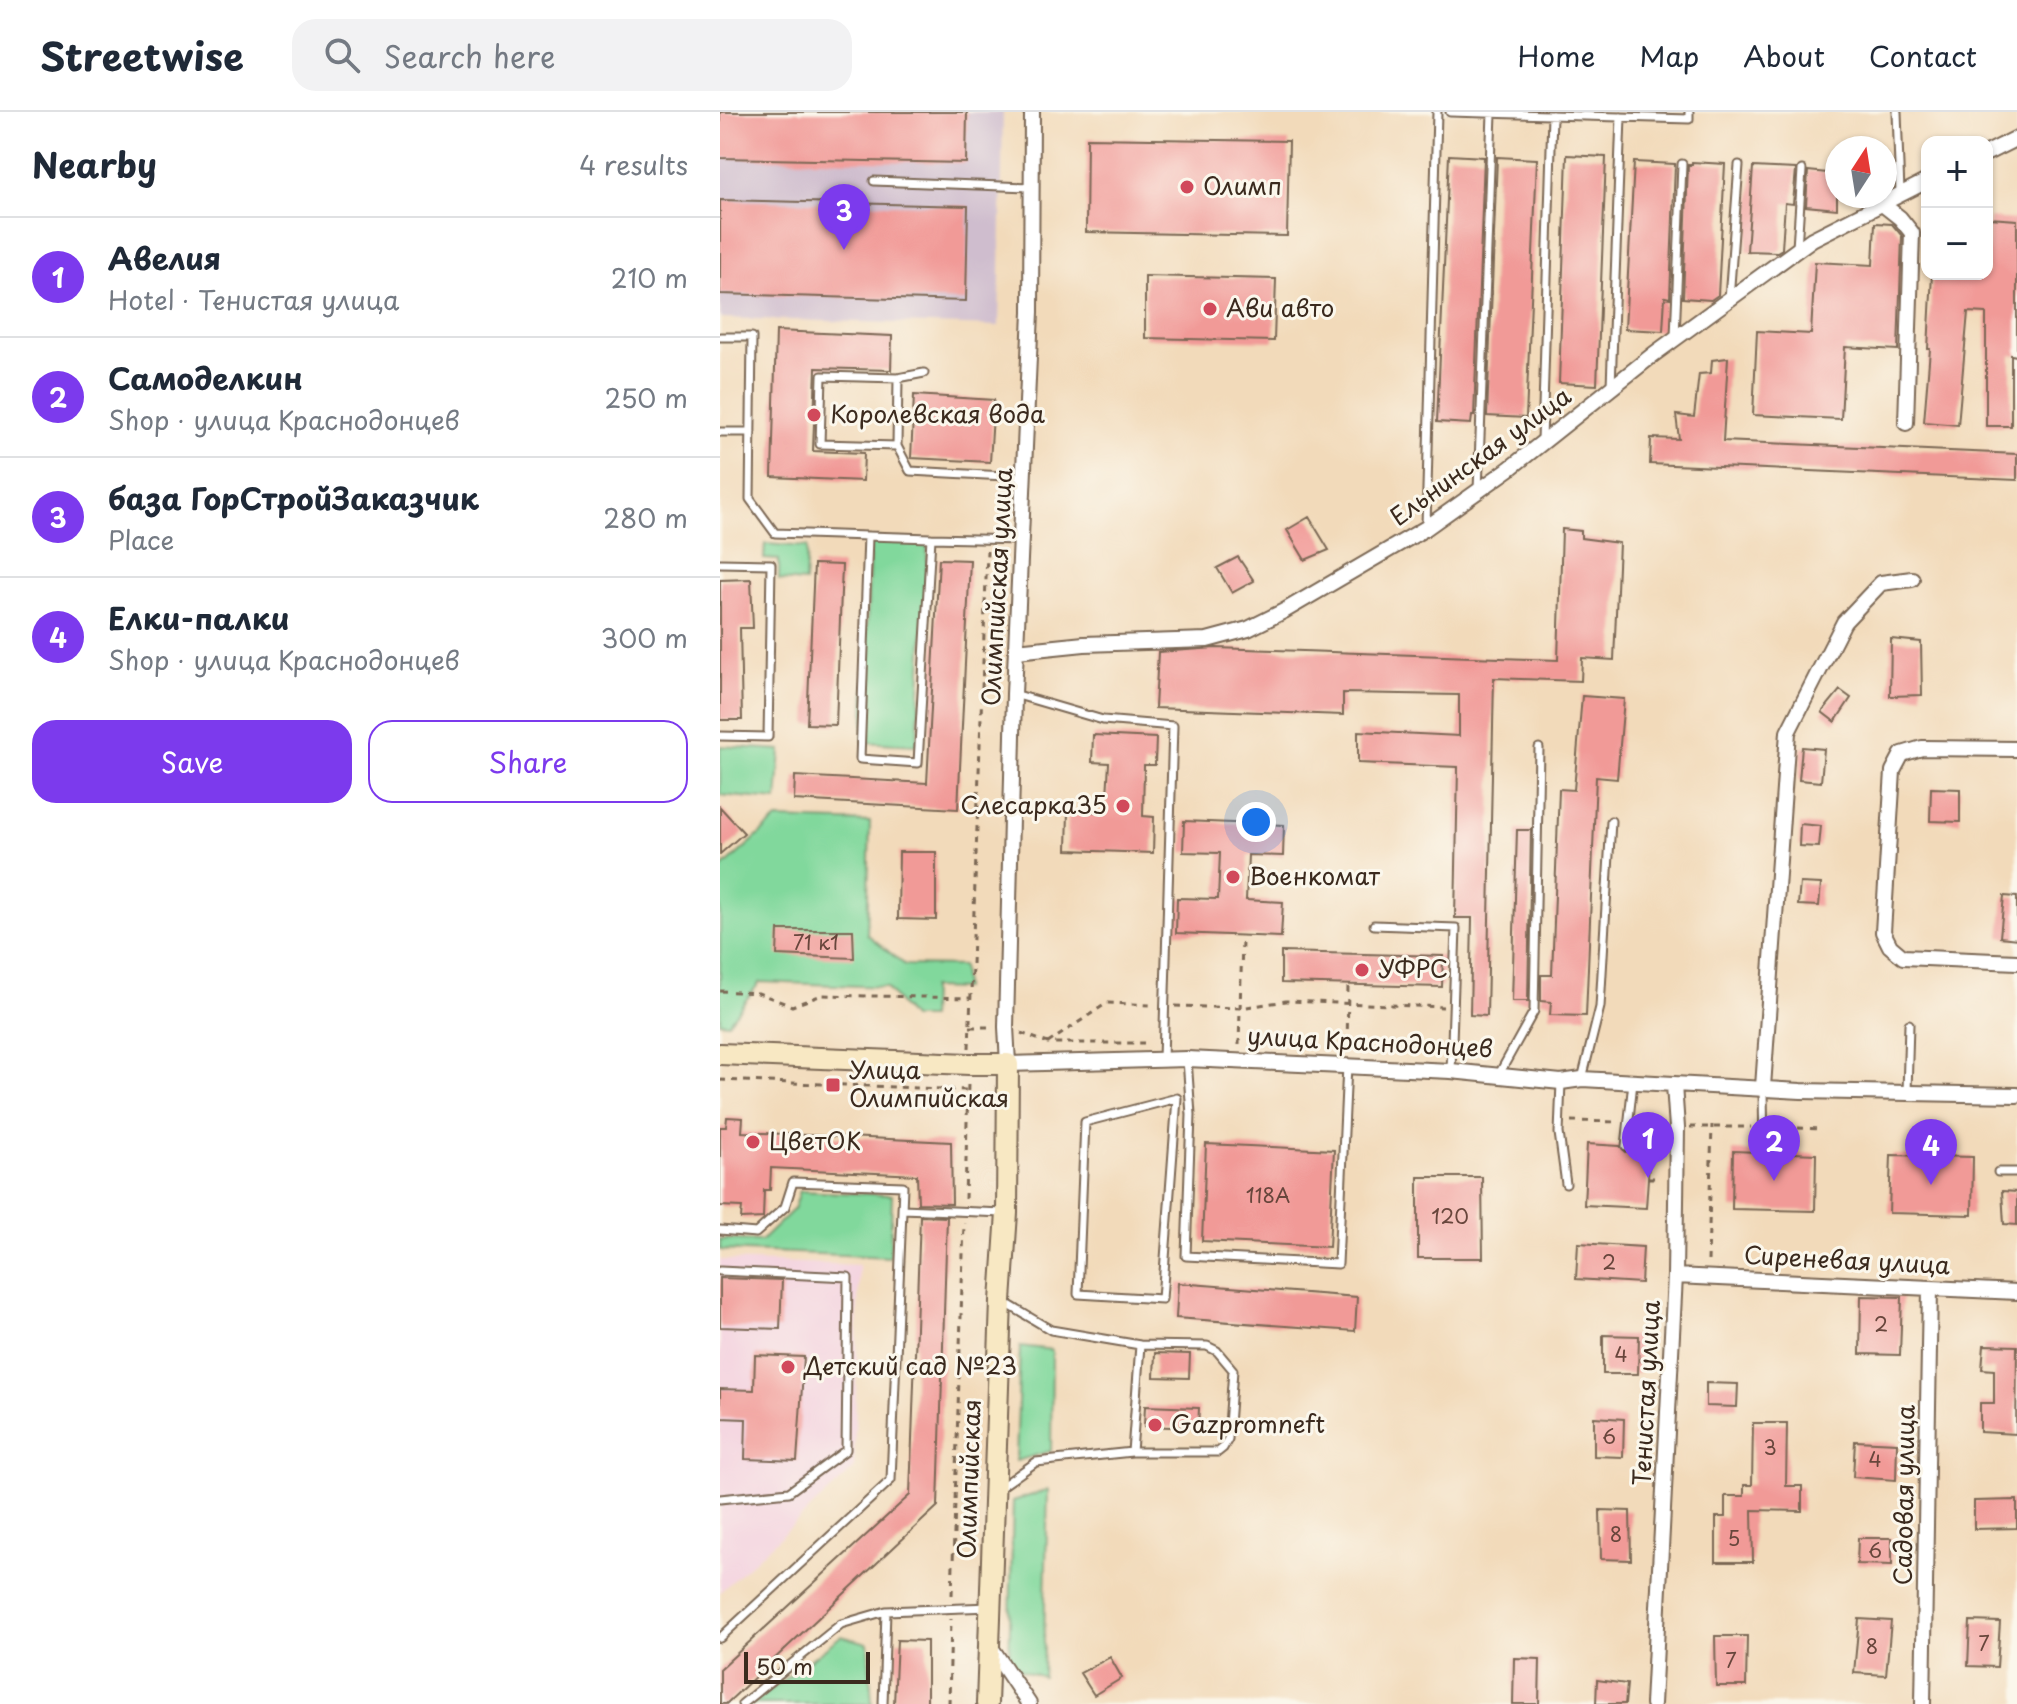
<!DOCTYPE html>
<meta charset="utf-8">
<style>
body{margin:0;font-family:"Playpen Sans",sans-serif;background:#f2f2f3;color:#1f2937}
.controls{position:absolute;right:24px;top:24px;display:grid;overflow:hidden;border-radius:16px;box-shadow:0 2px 6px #0004}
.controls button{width:72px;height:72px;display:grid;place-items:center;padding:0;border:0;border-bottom:2px solid #e0e1e3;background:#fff;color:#1f2937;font:40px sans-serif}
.compass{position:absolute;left:1105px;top:24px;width:72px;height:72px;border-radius:50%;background:#fff;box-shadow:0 2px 6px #0004;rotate:12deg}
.scale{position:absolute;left:24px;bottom:20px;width:126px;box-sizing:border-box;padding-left:8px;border:4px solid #3b2a1e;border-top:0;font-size:22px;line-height:28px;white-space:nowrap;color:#3b2a1e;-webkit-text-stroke:6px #fbf7ec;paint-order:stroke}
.you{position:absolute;left:536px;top:710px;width:28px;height:28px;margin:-20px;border:6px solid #fff;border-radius:50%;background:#1a73e8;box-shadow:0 0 0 12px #1a73e833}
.badge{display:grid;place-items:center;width:52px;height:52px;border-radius:50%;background:#7c3aed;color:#fff;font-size:26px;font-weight:700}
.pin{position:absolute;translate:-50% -66px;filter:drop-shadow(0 2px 4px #0008)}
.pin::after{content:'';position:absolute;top:42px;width:28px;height:24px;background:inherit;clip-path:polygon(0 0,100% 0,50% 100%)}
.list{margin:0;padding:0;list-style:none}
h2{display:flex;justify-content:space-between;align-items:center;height:104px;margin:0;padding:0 32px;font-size:34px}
h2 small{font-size:26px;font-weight:400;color:#747a83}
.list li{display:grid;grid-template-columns:52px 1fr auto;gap:24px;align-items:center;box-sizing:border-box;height:120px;padding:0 32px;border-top:2px solid #e0e1e3}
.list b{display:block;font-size:30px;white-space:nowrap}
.list p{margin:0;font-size:26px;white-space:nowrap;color:#747a83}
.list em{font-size:26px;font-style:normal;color:#747a83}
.actions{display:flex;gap:16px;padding:24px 32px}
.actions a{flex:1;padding:18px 0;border:2px solid #7c3aed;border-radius:24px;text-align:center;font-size:28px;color:#7c3aed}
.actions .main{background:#7c3aed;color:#fff}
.icon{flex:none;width:44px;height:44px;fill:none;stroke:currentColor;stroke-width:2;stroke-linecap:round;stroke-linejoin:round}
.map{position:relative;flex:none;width:1297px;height:1592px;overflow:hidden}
header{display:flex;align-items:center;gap:48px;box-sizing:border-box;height:112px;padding:0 40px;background:#fff;border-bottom:2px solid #e0e1e3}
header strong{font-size:38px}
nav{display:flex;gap:44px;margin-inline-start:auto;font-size:28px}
.search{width:560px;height:72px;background:#f2f2f3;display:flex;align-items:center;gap:20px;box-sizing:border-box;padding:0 28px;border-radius:24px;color:#747a83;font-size:30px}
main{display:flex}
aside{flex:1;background:#fff}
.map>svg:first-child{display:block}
</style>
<header>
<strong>Streetwise</strong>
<div class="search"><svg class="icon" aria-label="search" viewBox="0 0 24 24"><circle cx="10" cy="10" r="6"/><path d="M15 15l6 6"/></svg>Search here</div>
<nav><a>Home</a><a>Map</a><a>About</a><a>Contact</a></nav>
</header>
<main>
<aside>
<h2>Nearby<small>4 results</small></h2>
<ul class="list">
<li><span class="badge">1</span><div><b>Авелия</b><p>Hotel · Тенистая улица</p></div><em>210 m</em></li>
<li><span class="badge">2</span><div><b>Самоделкин</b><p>Shop · улица Краснодонцев</p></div><em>250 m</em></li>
<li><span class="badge">3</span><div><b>база ГорСтройЗаказчик</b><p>Place</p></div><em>280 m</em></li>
<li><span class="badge">4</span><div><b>Елки-палки</b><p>Shop · улица Краснодонцев</p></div><em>300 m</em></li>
</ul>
<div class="actions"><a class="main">Save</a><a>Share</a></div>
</aside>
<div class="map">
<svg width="1297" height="1592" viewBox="0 0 1297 1592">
<rect width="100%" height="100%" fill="#fbf7ec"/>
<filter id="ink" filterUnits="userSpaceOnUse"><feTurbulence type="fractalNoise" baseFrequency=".0125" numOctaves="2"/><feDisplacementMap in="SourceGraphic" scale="16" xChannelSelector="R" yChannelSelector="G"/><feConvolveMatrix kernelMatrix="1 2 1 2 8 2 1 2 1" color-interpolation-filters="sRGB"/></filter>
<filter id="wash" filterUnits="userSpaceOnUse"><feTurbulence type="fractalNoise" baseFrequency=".006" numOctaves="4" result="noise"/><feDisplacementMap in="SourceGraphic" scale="32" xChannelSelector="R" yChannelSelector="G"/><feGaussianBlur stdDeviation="1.8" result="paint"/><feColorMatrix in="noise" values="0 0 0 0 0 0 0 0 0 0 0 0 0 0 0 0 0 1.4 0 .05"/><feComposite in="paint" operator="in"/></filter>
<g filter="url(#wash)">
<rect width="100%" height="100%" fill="#f2daba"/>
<path fill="#f3cfde" d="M 0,1148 L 139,1153 L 134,1357 L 0,1480 Z"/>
<path fill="#cfbdce" d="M 0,0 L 283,0 L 279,214 L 0,206 Z"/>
<path fill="#81d89c" stroke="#5e815d" stroke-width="2" d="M 150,426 L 208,429 L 197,633 L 143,630 Z
M 45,432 L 87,435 L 85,470 L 59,468 L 59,448 L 44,447 Z
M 0,634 L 61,638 L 57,688 L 0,683 Z
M 57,707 L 150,710 L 147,822 L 185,853 L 242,854 L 244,877 L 211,876 L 210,906 L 191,906 L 166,875 L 40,870 L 8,911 L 0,910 L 0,758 Z
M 80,1079 L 172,1083 L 170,1145 L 0,1138 L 0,1127 L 41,1129 L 74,1097 Z
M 300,1234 L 332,1238 L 331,1339 L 296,1349 Z
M 328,1378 L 323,1565 L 289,1554 L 293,1389 Z
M 121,1524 L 148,1531 L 152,1592 L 32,1592 Z"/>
<g id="blocks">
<path fill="#f19a97" d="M 0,0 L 247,0 L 246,51 L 0,46 Z
M 367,26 L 569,29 L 567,124 L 366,120 Z
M 729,43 L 764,45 L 754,304 L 752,304 L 751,312 L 717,310 Z
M 847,43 L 886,45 L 877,273 L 839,271 Z
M 777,45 L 817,47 L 806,306 L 767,304 Z
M 914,50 L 955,52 L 950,186 L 945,185 L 943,219 L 905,217 Z
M 972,50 L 1005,52 L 998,183 L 991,188 L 963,186 L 968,53 L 972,53 Z
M 1033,55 L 1076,57 L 1073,92 L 1065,91 L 1062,137 L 1057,140 L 1027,139 Z
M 1088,59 L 1117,62 L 1117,97 L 1086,94 Z
M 0,88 L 248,94 L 246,189 L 0,182 Z
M 1269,106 L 1297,108 L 1297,244 L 1291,243 L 1291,314 L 1266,314 L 1266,201 L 1248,200 L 1238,313 L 1204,310 L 1210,237 L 1208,237 L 1212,162 L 1267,162 Z
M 1155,111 L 1172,112 L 1182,124 L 1178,238 L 1125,235 L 1121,307 L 1033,303 L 1037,219 L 1091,222 L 1095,150 L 1153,153 Z
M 425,164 L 556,167 L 554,229 L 425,226 Z
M 56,219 L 172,224 L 171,258 L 96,256 L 93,339 L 144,341 L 143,369 L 52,365 Z
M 1008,246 L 1003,329 L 1297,342 L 1297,368 L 930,352 L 931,326 L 959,327 L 956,303 L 974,305 L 979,262 L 991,261 L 992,248 Z
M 194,283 L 274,288 L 270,350 L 191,346 Z
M 589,405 L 609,438 L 585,448 L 567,418 Z
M 842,417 L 861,419 L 861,426 L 899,431 L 894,548 L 862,546 L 861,569 L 774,566 L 767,904 L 750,903 L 752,806 L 735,806 L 738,655 L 638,651 L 638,619 L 739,624 L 739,583 L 623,581 L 623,603 L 435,596 L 438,540 L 496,536 L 838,548 Z
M 518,445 L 534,469 L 512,481 L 497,456 Z
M 219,447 L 250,448 L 238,697 L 74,688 L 75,664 L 207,671 Z
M 94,452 L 122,453 L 116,613 L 87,612 Z
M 31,467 L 33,516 L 20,516 L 22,608 L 0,608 L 0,468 Z
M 1171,527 L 1201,530 L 1202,583 L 1170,584 Z
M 1120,578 L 1131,586 L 1115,610 L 1102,600 Z
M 862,584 L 904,587 L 897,667 L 876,665 L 866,904 L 830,903 L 831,890 L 821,889 L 821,863 L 832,863 L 839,677 L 854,678 Z
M 373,623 L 436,626 L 435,653 L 424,653 L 423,704 L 434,705 L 433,741 L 347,738 L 348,699 L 386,700 L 389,651 L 372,650 Z
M 1082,635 L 1104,637 L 1101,670 L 1079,668 Z
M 1211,676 L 1240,677 L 1240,710 L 1210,709 Z
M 0,695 L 24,721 L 0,742 Z
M 464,709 L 564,713 L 563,744 L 528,743 L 526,788 L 563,790 L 561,825 L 456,821 L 457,786 L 498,787 L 500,741 L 463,740 Z
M 1080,712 L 1101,714 L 1099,735 L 1079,734 Z
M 797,718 L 811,718 L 808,889 L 792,889 Z
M 179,740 L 216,740 L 216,808 L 178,807 Z
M 1080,771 L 1101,772 L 1099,794 L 1078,793 Z
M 1284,784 L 1297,785 L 1297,827 L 1280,825 Z
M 58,818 L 133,818 L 134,846 L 57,843 Z
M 561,840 L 723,844 L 722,875 L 561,871 Z
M 7,1005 L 23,1006 L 22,1020 L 231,1030 L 232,1092 L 198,1091 L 197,1063 L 51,1056 L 50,1078 L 44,1078 L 43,1106 L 21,1107 L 22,1095 L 0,1094 L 0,1015 L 6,1015 Z
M 486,1032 L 614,1038 L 609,1135 L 482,1129 Z
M 867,1032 L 900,1034 L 906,1040 L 912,1035 L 930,1036 L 926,1096 L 864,1093 Z
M 1013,1039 L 1038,1040 L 1043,1046 L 1048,1045 L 1050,1040 L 1096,1042 L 1095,1099 L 1012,1097 Z
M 1171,1043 L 1253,1045 L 1252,1103 L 1169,1101 Z
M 698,1065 L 762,1065 L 763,1146 L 698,1146 Z
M 1282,1079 L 1297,1080 L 1297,1113 L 1284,1112 Z
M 200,1104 L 227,1105 L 218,1394 L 6,1592 L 0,1592 L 0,1557 L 190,1383 Z
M 858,1131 L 923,1135 L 921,1171 L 856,1167 Z
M 0,1166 L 62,1168 L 60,1217 L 0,1215 Z
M 458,1171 L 637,1185 L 635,1219 L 456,1206 Z
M 1141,1184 L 1182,1185 L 1180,1243 L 1140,1242 Z
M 883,1223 L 919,1224 L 918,1262 L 883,1262 Z
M 1264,1233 L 1297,1234 L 1296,1322 L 1260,1320 L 1260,1291 L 1274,1291 L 1274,1258 L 1262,1257 Z
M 435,1241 L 470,1242 L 469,1266 L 434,1265 Z
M 35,1243 L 84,1245 L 77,1349 L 25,1347 L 26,1307 L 0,1306 L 0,1277 L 34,1278 Z
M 986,1271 L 1018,1272 L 1017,1295 L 986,1294 Z
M 425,1294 L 479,1296 L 478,1316 L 424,1314 Z
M 874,1305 L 904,1307 L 903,1345 L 874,1344 Z
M 1033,1311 L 1067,1311 L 1066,1374 L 1082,1374 L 1082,1399 L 1032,1398 L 1033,1450 L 996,1450 L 996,1405 L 1005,1405 L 1005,1384 L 1024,1384 L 1024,1373 L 1032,1373 Z
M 1135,1329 L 1177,1331 L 1176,1368 L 1133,1365 Z
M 1297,1388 L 1297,1416 L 1254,1417 L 1254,1389 Z
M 880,1398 L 910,1399 L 911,1448 L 881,1447 Z
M 1138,1426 L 1172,1426 L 1172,1453 L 1137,1452 Z
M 1139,1507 L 1171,1509 L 1166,1563 L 1134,1561 Z
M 1250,1509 L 1280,1510 L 1277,1555 L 1248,1554 Z
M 995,1524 L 1027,1524 L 1026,1574 L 996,1574 Z
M 177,1528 L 207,1529 L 207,1592 L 174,1592 Z
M 390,1545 L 402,1566 L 374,1583 L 360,1561 Z
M 794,1546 L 820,1547 L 819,1592 L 793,1592 Z
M 877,1568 L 907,1572 L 905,1592 L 876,1592 Z"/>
</g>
</g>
<g filter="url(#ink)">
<use href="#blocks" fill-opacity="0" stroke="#7b6855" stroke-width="2"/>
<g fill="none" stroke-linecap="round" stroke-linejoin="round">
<defs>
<path id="service" d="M 730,0 L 969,7 L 969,0
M 1177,0 L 1180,81
M 154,69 L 310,75
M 1077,136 L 1082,58
M 1009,187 L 1019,53
M 0,225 L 32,225 L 30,387 L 55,421 L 148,424 L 140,647 L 198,651 L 211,426 L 301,428
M 955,225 L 962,52
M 102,264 L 178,266 L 177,334 L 100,332 Z
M 178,266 L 204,261
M 891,274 L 901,5
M 0,320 L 31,320
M 822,329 L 832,3
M 177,334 L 190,359 L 304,365
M 758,379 L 772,1
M 706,414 L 717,0
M 148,424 L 211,426
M 0,451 L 51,452 L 48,625 L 0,624
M 294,582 L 383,608 L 453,614 L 443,947
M 654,813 L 736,816 L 731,959
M 467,947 L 471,1003 L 466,1144 L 618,1152 L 627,953
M 778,964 L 814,899 L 819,636
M 862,967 L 880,895 L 891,709
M 841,970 L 839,1021 L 846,1072
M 1043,978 L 1044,1040
M 1187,981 L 1189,912
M 457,986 L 442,1187 L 358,1182 L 365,1010 Z
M 906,1034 L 913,970
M 1278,1060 L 1297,1060
M 182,1097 L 284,1101
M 0,1118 L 36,1121 L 65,1095 L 73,1070 L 183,1074 L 171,1368 L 0,1526
M 0,1159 L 128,1165 L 126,1338 L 69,1380 L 0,1387
M 412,1340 L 420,1233
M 278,1377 L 316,1350 L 412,1340 L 498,1340 L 503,1336 L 508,1327 L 513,1258 L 497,1239 L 487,1234 L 420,1233 L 331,1218 L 284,1190
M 22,1592 L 121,1512 L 166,1499 L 270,1495
M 163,1592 L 166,1499"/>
<path id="minor" d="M 312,0 L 311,200 L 294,582 L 286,915 L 288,952 L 467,947 L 731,959 L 841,970 L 862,967 L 1081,979 L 1297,983
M 1267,41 L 1297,26
M 1161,91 L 1180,106 L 1192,121 L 1186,311
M 296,539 L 364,532 L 487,528 L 528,517 L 564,499 L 706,416 L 789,357 L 934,242 L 1092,127 L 1207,69
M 1297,637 L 1202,636 L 1182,642 L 1173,659 L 1163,820 L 1170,834 L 1183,845 L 1297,850
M 1043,975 L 1068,620 L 1124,510 L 1161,471 L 1192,467
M 955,1164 L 1297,1180
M 270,1534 L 309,1592
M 933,1592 L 955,1164 L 957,1016 L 954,973
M 1203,1592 L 1210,1176"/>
<path id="secondary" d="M 0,942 L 249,952 L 288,952 L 287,1101 L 281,1189 L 267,1592"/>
</defs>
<use href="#service" stroke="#7b6855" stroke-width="11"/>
<use href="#minor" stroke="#7b6855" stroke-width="18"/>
<use href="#secondary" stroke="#7b6855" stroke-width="24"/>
<path stroke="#7b6855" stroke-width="3" stroke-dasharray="6 6" stroke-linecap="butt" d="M 0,879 L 38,881 L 72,894 L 102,883 L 251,886
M 455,894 L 520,896 L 566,889 L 723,895
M 250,915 L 271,915
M 301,921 L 328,931 L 424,931
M 328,931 L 387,891 L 432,893
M 519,933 L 522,829
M 249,936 L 267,439
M 627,941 L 628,873
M 0,968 L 248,978
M 851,1009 L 899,1010
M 919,1012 L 943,1015
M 970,1015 L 1031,1015
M 1054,1015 L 1100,1017
M 928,1066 L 940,1066
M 245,1087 L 248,971
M 988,1149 L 992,1013
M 232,1483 L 244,1111
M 229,1592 L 231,1507"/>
<use href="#service" stroke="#fff" stroke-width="7"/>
<use href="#minor" stroke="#fff" stroke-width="14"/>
<use href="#secondary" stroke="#f8e8c3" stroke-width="20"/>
</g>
</g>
<g fill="#d1495b" stroke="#fbf7ec" stroke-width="3">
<circle cx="467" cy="75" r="8"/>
<circle cx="490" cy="197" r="8"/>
<circle cx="94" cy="303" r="8"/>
<circle cx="403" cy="694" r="8"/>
<circle cx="513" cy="765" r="8"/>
<circle cx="642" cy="858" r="8"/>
<rect x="105" y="965" width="16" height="16" rx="4"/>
<circle cx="33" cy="1030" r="8"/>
<circle cx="68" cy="1255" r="8"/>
<circle cx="435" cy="1313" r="8"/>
</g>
<g text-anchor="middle" stroke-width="6" stroke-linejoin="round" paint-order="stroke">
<g font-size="20" fill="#68463c">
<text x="96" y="838">71 к1</text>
<text x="548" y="1091">118А</text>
<text x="730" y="1112">120</text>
<text x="889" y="1158">2</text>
<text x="1161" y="1220">2</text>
<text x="901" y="1250">4</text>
<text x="889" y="1332">6</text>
<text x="1050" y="1343">3</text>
<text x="1155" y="1355">4</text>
<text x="896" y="1430">8</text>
<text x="1014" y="1434">5</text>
<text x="1155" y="1446">6</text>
<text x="1264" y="1539">7</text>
<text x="1152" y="1542">8</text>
<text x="1011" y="1556">7</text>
</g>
<g font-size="24" fill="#3b2a1e" stroke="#fbf7ec" text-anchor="start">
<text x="483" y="83">Олимп</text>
<text x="506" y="205">Ави авто</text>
<text x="110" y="311">Королевская вода</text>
<text x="387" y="702" text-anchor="end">Слесарка35</text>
<text x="529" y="773">Военкомат</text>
<text x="658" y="866">УФРС</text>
<text x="129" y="967">Улица<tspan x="129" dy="28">Олимпийская</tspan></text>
<text x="49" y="1038">ЦветОК</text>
<text x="84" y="1263">Детский сад №23</text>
<text x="451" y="1321">Gazpromneft</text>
</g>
<g font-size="24" fill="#3b2a1e" stroke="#fbf7ec">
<text transform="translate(761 345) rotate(-36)" y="8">Ельнинская улица</text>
<text transform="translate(278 475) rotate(-87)" y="8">Олимпийская улица</text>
<text transform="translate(650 931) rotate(3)" y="8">улица Краснодонцев</text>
<text transform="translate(1127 1149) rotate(3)" y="8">Сиреневая улица</text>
<text transform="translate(927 1281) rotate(-87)" y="8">Тенистая улица</text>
<text transform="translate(250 1367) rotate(-88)" y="8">Олимпийская</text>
<text transform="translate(1185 1383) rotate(-89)" y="8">Садовая улица</text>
</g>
</g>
</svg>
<div class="controls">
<button>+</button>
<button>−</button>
</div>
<svg class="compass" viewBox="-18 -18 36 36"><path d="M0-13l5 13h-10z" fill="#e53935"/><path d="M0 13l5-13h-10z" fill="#747a83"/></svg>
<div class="scale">50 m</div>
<div class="you"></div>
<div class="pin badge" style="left:928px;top:1066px">1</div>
<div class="pin badge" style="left:1054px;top:1069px">2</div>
<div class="pin badge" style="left:124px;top:138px">3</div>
<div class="pin badge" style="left:1211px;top:1073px">4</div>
</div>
</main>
